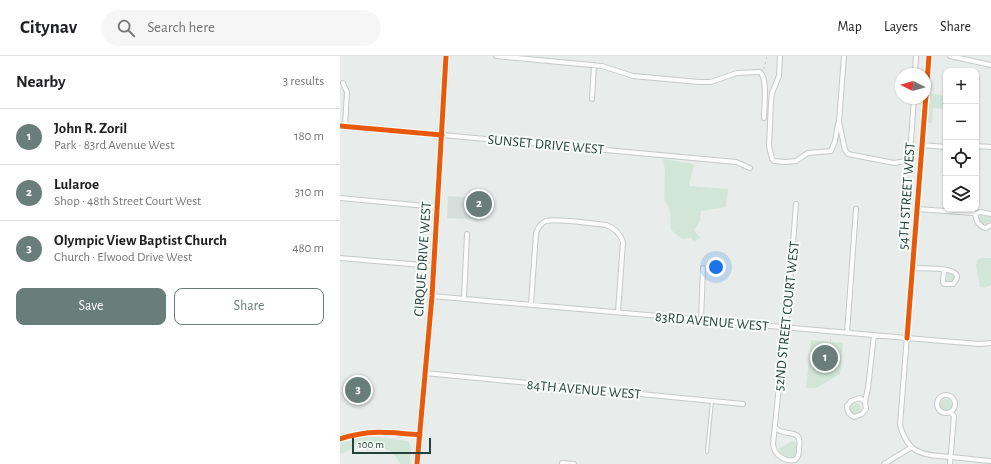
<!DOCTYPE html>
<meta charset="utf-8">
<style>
body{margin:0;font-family:"Alegreya Sans",sans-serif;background:#f6f6f6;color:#202124}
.controls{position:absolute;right:12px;top:12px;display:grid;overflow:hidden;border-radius:8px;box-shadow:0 1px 3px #0004}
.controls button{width:36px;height:36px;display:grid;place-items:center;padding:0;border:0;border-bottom:1px solid #e0e0e0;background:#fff;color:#202124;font:20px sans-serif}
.compass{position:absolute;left:555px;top:12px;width:36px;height:36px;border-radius:50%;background:#fff;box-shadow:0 1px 3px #0004;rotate:275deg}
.scale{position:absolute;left:12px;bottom:10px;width:79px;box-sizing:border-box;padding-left:4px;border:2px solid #24423a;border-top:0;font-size:11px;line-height:14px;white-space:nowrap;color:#24423a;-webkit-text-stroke:3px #f7fbf9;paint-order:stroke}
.you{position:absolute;left:376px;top:211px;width:14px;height:14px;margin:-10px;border:3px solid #fff;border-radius:50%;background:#1a73e8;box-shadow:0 0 0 6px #1a73e833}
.badge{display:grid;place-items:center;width:26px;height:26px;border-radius:50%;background:#697e78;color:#fff;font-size:13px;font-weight:700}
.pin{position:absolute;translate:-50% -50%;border:2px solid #fff;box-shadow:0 1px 4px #0006}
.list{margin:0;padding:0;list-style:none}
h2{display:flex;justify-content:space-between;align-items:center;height:52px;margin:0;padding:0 16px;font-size:17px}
h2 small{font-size:13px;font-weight:400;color:#757577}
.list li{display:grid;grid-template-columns:26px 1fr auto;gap:12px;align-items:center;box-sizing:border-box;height:56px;padding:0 16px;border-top:1px solid #e0e0e0}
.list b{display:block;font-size:15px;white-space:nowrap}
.list p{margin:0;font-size:13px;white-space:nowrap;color:#757577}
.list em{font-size:13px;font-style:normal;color:#757577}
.actions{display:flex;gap:8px;padding:12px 16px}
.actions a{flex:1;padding:9px 0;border:1px solid #697e78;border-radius:8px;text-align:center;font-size:14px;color:#697e78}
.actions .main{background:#697e78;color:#fff}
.icon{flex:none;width:22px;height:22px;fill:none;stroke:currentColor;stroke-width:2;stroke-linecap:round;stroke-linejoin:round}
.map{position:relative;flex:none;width:651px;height:408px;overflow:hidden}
header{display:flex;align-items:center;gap:24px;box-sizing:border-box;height:56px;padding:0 20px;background:#fff;border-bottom:1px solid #e0e0e0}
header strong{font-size:19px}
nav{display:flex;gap:22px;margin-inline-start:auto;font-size:14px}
.search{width:280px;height:36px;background:#f6f6f6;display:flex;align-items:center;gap:10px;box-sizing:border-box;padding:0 14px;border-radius:22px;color:#757577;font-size:15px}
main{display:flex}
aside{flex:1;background:#fff}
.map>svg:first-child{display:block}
</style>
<header>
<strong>Citynav</strong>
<div class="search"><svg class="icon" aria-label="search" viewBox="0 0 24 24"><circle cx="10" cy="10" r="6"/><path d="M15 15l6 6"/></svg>Search here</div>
<nav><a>Map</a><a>Layers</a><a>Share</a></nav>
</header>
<main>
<aside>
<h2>Nearby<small>3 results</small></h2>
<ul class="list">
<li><span class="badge">1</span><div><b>John R. Zoril</b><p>Park · 83rd Avenue West</p></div><em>180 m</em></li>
<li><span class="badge">2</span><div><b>Lularoe</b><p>Shop · 48th Street Court West</p></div><em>310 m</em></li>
<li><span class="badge">3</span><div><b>Olympic View Baptist Church</b><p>Church · Elwood Drive West</p></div><em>480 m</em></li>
</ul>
<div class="actions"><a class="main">Save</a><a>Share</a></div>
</aside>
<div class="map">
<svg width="651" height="408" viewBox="0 0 651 408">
<rect width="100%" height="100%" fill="#e8edeb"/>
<path fill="#d6dedb" d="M 108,140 L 144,143 L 142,164 L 107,162 Z"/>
<path fill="#d1e6d8" d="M 589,38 L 606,39 L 606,53 L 593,52 L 592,67 L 587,67 Z
M 323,103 L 354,108 L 349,130 L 388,133 L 386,151 L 361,155 L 360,165 L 354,174 L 360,182 L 354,186 L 351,182 L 342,183 L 331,174 L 330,155 L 324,142 L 325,115 Z
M639 164a6 6 0 1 1 12 0a6 6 0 1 1-12 0Z
M 641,202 L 651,202 L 651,229 L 645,232 L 640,231 L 636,210 L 637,204 Z
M 608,214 L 615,219 L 612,227 L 606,226 Z
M 471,284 L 503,287 L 500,318 L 476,332 L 466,332 Z
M600 349a6 6 0 1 1 12 0a6 6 0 1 1-12 0Z
M509 353a6 6 0 1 1 12 0a6 6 0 1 1-12 0Z
M 23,381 L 35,381 L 68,385 L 71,390 L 70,408 L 61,408 L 52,396 L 43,392 L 29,393 L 14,388 L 12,393 L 0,398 L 0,387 Z
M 452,385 L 456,386 L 458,388 L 456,399 L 452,402 C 447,402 441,399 439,393 Z"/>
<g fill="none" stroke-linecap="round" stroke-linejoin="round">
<defs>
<path id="service" d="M 367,396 L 372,345"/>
<path id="minor" d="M 156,0 L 262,10 L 293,20 L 359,26 L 371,26 L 397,17 L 420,16 C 428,22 424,51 424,62
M 440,0 L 439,20 L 432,37 L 431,46 L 429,90 L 432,103 L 434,105 L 445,106 L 456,105 L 468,97 L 491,95 L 495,85 L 498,68
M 504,0 L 499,66 L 505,94 L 508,98 L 554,107 L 566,105 L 570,98 L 574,42
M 589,0 L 560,369 C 568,399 584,399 610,401 C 624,402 637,404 651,405
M 610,0 L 651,9
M 575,18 L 576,0
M 3,27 L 7,36 L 5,70
M 252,43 L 254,9
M 102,79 L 396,106 L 410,112
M 581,89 L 606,91
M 636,90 L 651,91
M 0,142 L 97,151
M 577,153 L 633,157 L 635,158 L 640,156 L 651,158
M 635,158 C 637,166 638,170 646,172 L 651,169
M 0,202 L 94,210
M 573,212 C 582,213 631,209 613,228 L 604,228 L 603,226 L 604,214
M 92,240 L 567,282 L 639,288 L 651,287
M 124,242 L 127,178
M 191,248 L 196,177 C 198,172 201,167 206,165 C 216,162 254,168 266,169 C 275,172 280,177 283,186 L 278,256
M 361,264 L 363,212
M 507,277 L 516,153
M 85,317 L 403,348
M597 348a9 9 0 1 1 18 0a9 9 0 1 1-18 0Z
M 520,342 L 525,346 L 526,353 L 522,358 L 514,361 C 509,359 507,355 507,350 L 511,345 Z
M 525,346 L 528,332 L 534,279
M 436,372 C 444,382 463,370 459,392 C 459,397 459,401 455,404 C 445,406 434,399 433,388 L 445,272 L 447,265 L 456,148
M 222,407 L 234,408
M 544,408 L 572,391
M 610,408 L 614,360 L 611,357"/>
<path id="tertiary" d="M 0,70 L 102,79
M 0,383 C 28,373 51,376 80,379
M 77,408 L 92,240 L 106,0"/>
</defs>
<use href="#service" stroke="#c5cac8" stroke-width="4"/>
<use href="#minor" stroke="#c5cac8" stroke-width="6"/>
<use href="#tertiary" stroke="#c5cac8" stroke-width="8"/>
<path stroke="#c3ccca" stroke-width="1" stroke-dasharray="2 3" stroke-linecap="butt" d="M 424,13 L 427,0
M 489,300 L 491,280"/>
<use href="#service" stroke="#fcfcfc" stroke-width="2"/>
<use href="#minor" stroke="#fcfcfc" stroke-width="4"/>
<use href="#tertiary" stroke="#fcfcfc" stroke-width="5.5"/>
<defs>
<path id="cycleway" d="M 0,70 L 102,79
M 567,282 L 589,0
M 0,383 C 28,373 51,376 80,379
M 77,408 L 92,240 L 106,0"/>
</defs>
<use href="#cycleway" stroke="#f7fbf9" stroke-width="8"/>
<use href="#cycleway" stroke="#e8590c" stroke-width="5"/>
</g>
<g text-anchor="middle" stroke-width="4" stroke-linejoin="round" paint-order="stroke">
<g font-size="14" fill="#24423a" stroke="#f7fbf9">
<text transform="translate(206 88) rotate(5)" y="5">SUNSET DRIVE WEST</text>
<text transform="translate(566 140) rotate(-86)" y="5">54TH STREET WEST</text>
<text transform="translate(82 203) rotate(-86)" y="5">CIRQUE DRIVE WEST</text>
<text transform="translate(446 260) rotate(-84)" y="5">52ND STREET COURT WEST</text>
<text transform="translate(372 265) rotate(5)" y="5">83RD AVENUE WEST</text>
<text transform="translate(244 333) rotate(5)" y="5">84TH AVENUE WEST</text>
</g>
</g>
</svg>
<div class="controls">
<button>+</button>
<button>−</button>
<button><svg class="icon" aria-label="locate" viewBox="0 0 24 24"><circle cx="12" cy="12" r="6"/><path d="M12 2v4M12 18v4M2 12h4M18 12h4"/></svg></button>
<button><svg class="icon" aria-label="layers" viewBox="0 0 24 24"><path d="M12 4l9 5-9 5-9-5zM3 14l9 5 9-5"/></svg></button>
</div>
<svg class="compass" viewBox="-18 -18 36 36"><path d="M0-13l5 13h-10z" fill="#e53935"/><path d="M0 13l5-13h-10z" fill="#757577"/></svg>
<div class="scale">100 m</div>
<div class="you"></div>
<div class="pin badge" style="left:485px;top:302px">1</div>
<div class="pin badge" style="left:139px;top:148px">2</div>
<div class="pin badge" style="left:18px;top:334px">3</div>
</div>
</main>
